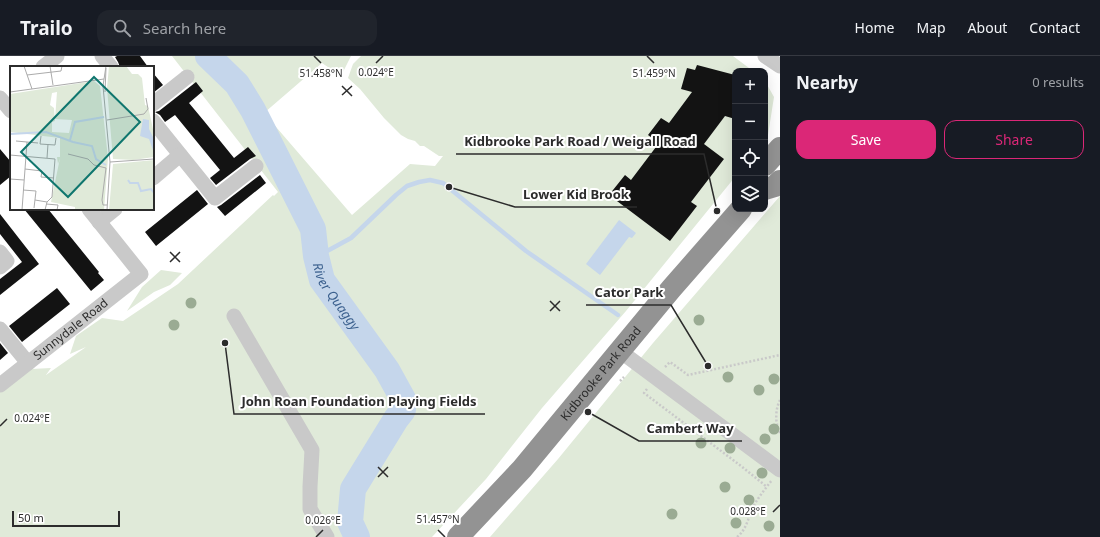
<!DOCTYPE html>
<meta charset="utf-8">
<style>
body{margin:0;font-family:"Noto Sans",sans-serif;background:#20242c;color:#f1f3f6}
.controls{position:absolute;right:12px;top:12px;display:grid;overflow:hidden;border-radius:8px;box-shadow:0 4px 16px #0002}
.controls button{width:36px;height:36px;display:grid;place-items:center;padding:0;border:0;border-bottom:1px solid #363941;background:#171b24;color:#f1f3f6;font:20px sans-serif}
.scale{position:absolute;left:12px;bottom:10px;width:108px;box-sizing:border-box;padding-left:4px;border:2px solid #2c2c2c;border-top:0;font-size:11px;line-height:14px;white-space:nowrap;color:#2c2c2c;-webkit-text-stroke:3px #fff;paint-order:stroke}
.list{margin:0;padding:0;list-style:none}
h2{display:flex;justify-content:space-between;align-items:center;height:52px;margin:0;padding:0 16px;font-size:17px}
h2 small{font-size:13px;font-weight:400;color:#9ea1a6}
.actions{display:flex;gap:8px;padding:12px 16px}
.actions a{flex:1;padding:9px 0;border:1px solid #db2777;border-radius:12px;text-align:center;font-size:14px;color:#db2777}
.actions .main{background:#db2777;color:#fff}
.icon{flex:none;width:22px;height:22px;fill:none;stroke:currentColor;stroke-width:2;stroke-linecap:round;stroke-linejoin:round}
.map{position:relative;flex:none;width:780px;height:481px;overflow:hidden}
header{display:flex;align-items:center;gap:24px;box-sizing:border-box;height:56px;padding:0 20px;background:#171b24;border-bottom:1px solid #363941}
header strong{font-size:19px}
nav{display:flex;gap:22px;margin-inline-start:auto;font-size:14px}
.search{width:280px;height:36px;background:#20242c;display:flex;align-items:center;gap:10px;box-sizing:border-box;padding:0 14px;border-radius:12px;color:#9ea1a6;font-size:15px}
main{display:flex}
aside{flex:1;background:#171b24}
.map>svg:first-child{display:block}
</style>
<header>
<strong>Trailo</strong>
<div class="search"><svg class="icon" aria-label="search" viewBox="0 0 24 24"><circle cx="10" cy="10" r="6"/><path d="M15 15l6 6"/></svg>Search here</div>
<nav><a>Home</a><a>Map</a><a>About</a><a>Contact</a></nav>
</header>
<main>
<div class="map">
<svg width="780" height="481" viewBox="0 0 780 481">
<rect width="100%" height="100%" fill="#fff"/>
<path fill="#e0ead9" d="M 172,0 L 351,0 L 341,20 L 322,7 L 264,57 L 352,159 L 410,108 L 435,110 L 443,100 L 439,100 L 424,90 L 420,90 L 415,85 L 408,83 L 401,79 L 384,62 L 360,33 L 348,22 L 353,8 L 361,0 L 733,0 L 753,15 L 735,15 L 735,121 L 626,255 L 542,352 L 486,423 L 432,481 L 0,481 L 0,336 L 31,313 L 51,312 L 46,319 L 86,291 L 70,298 L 76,280 L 102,262 L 123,265 L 178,228 L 273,139 L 274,140 L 278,136 Z
M 765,25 L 774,41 L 768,79 L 765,84 Z
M 780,140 L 780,481 L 490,481 L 558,403 L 653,287 Z
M 161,214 L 182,217 L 170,229 L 154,236 L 127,255 L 142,231 Z"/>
<path fill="#c5d6eb" d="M 619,164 L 636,177 L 632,182 L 629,181 L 600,219 L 586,208 Z"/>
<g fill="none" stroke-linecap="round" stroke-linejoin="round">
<path stroke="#c5d6eb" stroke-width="4.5" d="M 316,198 L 329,194 L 351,182 L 396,139 L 407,130 L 419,126 L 430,124 L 443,127 L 526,195 L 618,259"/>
<path stroke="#c5d6eb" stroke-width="26" id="s1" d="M 208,0 L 237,28 L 253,54 L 313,173 L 316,200 L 322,224 L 387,314 L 403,343 L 403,354 L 396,363 L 353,433 L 350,466 L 357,481"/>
</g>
<path fill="#131313" d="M 117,0 L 140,0 L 148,11 L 120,11 L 118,6 L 115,1 Z
M 697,9 L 735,19 L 735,63 L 725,60 L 704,88 L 724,103 L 691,146 L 697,150 L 670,185 L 609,139 L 625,119 L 631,124 L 659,87 L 648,79 L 661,62 L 669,67 L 692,36 L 681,33 L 687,12 L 695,14 Z
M 153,17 L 163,29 L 153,37 Z
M 196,26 L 203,35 L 189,47 L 204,65 L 234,102 L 248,91 L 256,100 L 250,103 L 216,129 L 210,122 L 220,114 L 175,59 L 165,66 L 160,59 L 155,56 L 159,55 Z
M 0,93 L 11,106 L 11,120 L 0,129 Z
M 260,119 L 266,127 L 225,160 L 217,151 L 221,149 Z
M 197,134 L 208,148 L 156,190 L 145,176 Z
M 24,153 L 48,153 L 99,216 L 98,217 L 104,224 L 91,235 Z
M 0,158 L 39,208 L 0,239 L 0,223 L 22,206 L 0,178 Z
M 57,232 L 70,248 L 22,286 L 9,270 Z
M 0,287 L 8,297 L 0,304 Z"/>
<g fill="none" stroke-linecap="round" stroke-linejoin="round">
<path stroke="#c9c9c9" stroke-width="2.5" stroke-dasharray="2 2" stroke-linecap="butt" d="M 665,311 L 670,306 L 688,319 L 780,299
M 620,325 L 624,321
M 647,333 L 644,337 L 741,410 L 767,431
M 780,344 C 775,354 775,367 780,377
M 737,481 C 746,474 748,463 752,453 C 757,443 765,433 772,424"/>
<g stroke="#c9c9c9" stroke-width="15">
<path d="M 102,0 L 111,11"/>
<path d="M 765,0 L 780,10"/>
<path d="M 43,11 L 57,0"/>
<path d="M 0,42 L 11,55"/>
<path d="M 153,48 L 187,21"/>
<path d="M 153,65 L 215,142 L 256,110"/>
<path d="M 153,122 L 180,99"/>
<path d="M 99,166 L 115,153"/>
<path d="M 0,196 L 7,205 L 0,211"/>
<path d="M 234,260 L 312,394 L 310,431 L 310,453 L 327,481"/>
<path d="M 0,273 L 28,307"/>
<path d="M 620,295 L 780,414"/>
<path id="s2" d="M 0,329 L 141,218 L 89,153"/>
</g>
<g stroke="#939393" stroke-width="22">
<path d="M 765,109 L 780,92"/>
<path d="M 765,133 L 775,130 L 780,125"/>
<path id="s3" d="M 458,481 L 522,413 L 671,233 L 741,153"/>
</g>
</g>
<g fill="#9aab93">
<circle cx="191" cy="247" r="5.5"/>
<circle cx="699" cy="264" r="5.5"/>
<circle cx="174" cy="269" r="5.5"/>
<circle cx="728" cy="321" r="5.5"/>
<circle cx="774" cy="323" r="5.5"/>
<circle cx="759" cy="334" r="5.5"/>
<circle cx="774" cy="373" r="5.5"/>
<circle cx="765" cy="383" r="5.5"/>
<circle cx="701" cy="387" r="5.5"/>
<circle cx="730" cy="392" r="5.5"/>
<circle cx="762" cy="417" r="5.5"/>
<circle cx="725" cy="431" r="5.5"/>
<circle cx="749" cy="444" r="5.5"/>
<circle cx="672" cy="458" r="5.5"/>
<circle cx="736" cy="467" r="5.5"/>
<circle cx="769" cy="470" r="5.5"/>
</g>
<path fill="none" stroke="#2c2c2c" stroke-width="1.5" d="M 314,0 L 321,7M 647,0 L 654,7M 376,7 L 383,0M 342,30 L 352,40M 342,39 L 352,30M 170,196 L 180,206M 170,206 L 180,196M 550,245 L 560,255M 550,255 L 560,245M 0,370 L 7,363M 378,411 L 388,421M 378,421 L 388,411M 773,456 L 780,449M 438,474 L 445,481M 316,481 L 323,474"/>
<g text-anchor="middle" stroke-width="4" stroke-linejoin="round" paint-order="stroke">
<g font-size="12" fill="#2c2c2c" stroke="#fff">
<text dy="4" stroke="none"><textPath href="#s2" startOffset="90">Sunnydale Road</textPath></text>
<text dy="4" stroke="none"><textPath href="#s3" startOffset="217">Kidbrooke Park Road</textPath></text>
</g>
<g font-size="13" font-style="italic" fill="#3b608e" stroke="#fff">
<text dy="5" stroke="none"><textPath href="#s1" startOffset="277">River Quaggy</textPath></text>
</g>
</g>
<g transform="translate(10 10)">
<rect width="144" height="144" fill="#fff"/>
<path d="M 99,0 L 116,0 L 122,8 L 128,8 L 132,12 L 135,39 L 138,40 L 144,68 L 144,91 L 123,94 L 103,93 L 97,22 ZM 84,15 L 90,20 L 98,92 L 94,144 L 65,144 L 65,141 L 41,136 L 50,92 L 48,98 L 47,91 L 50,91 L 50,72 L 0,66 L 0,28 ZM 47,26 L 45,53 L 62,54 L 59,67 L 42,66 L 42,56 L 45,55 L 44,42 L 40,39 L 42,27 ZM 144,94 L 144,144 L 99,144 L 103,98 Z" fill="#e0ead9" fill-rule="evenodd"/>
<path d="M 133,53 L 139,54 L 139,63 L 144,73 L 144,87 L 139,73 L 130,70 Z" fill="#c5d6eb"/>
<path fill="none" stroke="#c5d6eb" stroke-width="2" d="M 0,68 L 36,66 L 63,76 L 82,80 L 86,93 L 96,99M 60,74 L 65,56 L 94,51M 118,114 L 120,117 L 128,117 L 131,125 L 141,123 L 144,127"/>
<path fill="none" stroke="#ababab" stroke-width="1" d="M 14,0 L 22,23M 40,0 L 43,19M 96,0 L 93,20 L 100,96 L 97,144M 17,9 L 51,5 L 52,0M 0,26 L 94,13M 95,26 L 96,2M 97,54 L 134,48 L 138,43 L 136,32M 31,70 L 30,78 L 45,79 L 46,72M 6,75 L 28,77M 58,88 L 78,93 L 84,99 L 96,102 L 92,134 L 93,139 L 97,139M 0,89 L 45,93 L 42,131 L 37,136 L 35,144M 37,92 L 38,78M 100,96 L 144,93M 15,103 L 32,105 L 31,111 L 44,112M 0,113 L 14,114M 13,124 L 26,125 L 24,142M 25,134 L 37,136M 36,138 L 48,139 L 47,144M 12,144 L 17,76"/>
<path fill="#0f766e" fill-opacity="0.15" stroke="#0f766e" stroke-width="2" d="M 84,11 L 130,56 L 58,131 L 11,86 Z"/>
<rect width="144" height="144" fill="none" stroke="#2c2c2c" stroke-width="2"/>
</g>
<g font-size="10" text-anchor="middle" fill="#2c2c2c" stroke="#fff" stroke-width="4" stroke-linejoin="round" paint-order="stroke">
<text x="376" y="20">0.024°E</text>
<text x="321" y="21">51.458°N</text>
<text x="654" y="21">51.459°N</text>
<text x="32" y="366">0.024°E</text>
<text x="748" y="459">0.028°E</text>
<text x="438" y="467">51.457°N</text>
<text x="323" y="468">0.026°E</text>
</g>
<path fill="none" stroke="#2c2c2c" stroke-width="1.5" d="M717 155L704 98H456M449 131L515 151H637M708 310L671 249H586M225 287L234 358H485M588 356L639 385H742"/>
<g fill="#2c2c2c" stroke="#fff" stroke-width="1.5">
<circle cx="717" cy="155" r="4"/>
<circle cx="449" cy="131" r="4"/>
<circle cx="708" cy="310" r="4"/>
<circle cx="225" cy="287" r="4"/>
<circle cx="588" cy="356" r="4"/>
</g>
<g font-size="13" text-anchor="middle" font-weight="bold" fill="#2c2c2c" stroke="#fff" stroke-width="4" stroke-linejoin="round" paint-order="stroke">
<text x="580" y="90">Kidbrooke Park Road / Weigall Road</text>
<text x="576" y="143">Lower Kid Brook</text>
<text x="629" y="241">Cator Park</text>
<text x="359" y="350">John Roan Foundation Playing Fields</text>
<text x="690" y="377">Cambert Way</text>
</g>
</svg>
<div class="controls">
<button>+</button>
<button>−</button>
<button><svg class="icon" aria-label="locate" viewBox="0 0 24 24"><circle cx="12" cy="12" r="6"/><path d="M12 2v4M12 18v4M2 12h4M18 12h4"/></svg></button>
<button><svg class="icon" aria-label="layers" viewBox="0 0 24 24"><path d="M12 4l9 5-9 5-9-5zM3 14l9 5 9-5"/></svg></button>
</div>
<div class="scale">50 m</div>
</div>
<aside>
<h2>Nearby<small>0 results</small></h2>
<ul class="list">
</ul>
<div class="actions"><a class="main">Save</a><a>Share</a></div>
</aside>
</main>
